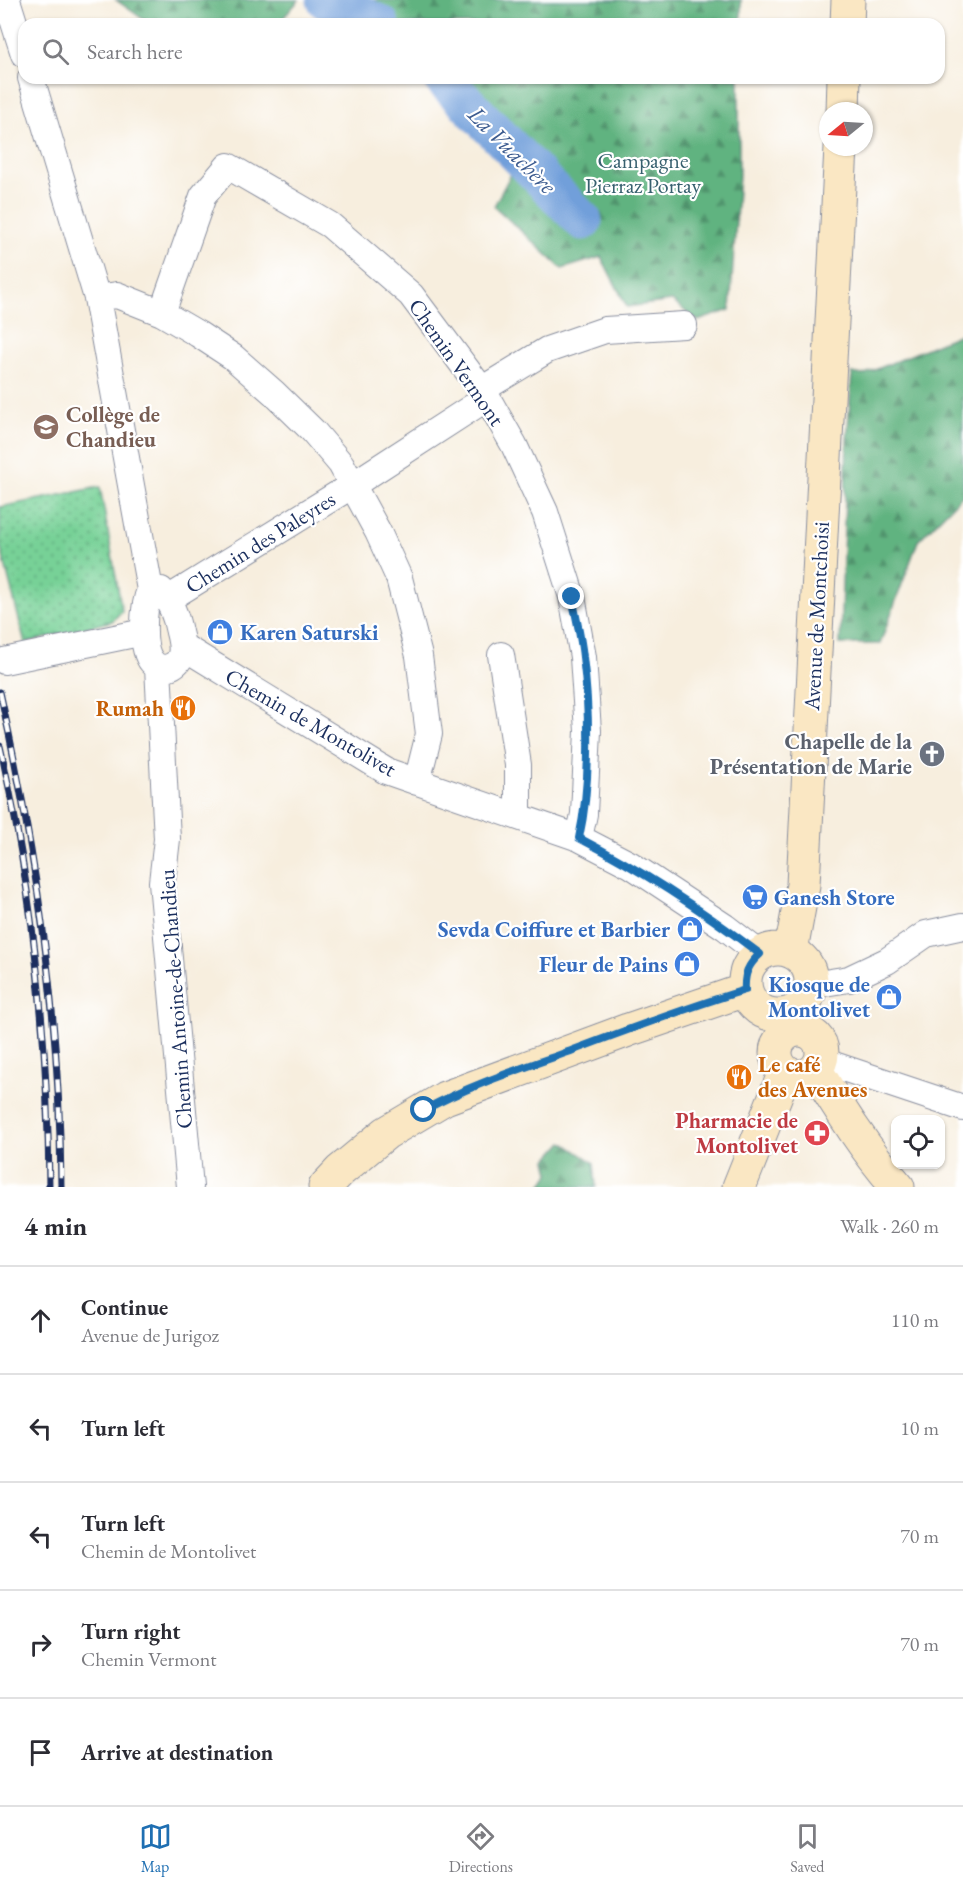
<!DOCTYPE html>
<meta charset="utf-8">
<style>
body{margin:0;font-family:"EB Garamond",serif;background:#f2f2f3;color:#2b2b33}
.controls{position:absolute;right:18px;bottom:18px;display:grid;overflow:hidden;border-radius:12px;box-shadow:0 2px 4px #0004}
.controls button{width:54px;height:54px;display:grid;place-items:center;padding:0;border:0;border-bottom:2px solid #e1e1e2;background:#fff;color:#2b2b33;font:30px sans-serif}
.compass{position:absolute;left:819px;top:102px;width:54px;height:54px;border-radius:50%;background:#fff;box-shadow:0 2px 4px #0004;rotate:252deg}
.stop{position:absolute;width:18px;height:18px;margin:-14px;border:4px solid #1f6fb2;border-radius:50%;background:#fff}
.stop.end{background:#1f6fb2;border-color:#fff;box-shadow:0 2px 6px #0008}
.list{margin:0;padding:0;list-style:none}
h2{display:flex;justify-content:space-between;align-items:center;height:78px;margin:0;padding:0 24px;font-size:26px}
h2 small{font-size:20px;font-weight:400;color:#7c7c81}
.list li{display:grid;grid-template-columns:39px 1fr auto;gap:18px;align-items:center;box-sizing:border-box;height:108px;padding:0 24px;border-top:2px solid #e1e1e2}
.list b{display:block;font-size:22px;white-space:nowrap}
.list p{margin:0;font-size:20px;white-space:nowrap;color:#7c7c81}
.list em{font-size:20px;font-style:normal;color:#7c7c81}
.icon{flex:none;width:33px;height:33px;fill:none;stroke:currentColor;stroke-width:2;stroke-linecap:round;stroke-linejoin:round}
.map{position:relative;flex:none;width:963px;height:1187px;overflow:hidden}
.search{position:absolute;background:#fff;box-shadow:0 2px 4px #0004;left:18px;right:18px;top:18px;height:66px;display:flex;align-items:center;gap:15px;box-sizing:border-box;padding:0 21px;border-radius:18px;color:#7c7c81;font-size:22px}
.sheet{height:618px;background:#fff}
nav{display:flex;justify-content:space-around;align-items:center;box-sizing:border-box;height:84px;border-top:2px solid #e1e1e2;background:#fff;font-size:16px;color:#7c7c81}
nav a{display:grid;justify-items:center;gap:3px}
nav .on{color:#1f6fb2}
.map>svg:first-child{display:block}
</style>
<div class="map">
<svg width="963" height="1187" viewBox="0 0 963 1187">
<defs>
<pattern id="forest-firs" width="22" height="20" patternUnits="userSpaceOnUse" patternTransform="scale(1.5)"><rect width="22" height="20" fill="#61b380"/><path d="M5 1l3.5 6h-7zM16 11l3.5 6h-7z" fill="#4f926c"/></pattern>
<pattern id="park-dots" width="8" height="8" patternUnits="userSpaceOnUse" patternTransform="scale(1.5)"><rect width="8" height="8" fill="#77d197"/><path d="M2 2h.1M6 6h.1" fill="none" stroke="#61aa7e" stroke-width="1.8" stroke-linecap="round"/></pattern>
</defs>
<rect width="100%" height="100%" fill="#fff"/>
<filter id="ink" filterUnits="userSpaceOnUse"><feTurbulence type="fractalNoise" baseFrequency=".0167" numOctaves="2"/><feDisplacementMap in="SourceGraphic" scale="12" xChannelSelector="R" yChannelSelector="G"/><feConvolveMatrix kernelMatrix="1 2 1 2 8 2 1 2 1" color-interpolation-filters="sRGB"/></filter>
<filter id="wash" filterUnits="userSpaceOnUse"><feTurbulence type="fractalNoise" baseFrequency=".008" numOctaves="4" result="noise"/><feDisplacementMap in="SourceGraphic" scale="24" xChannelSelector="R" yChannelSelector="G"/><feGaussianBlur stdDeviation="1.35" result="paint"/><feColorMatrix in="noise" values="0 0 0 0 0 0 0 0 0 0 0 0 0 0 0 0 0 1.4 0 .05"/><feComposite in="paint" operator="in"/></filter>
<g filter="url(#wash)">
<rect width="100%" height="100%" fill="#f7eede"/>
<path fill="url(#forest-firs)" stroke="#3e716f" stroke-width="1.5" d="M 116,0 L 299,0 L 278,24 L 150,24 Z
M 330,0 L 741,0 L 741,24 L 386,24 Z
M 446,78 L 739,78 L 739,175 L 730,310 L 698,321 L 672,301 L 627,307 L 601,257 L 562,269 L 494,206 L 513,170 L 499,132 Z
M 963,333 L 963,495 L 918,541 L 880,644 L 840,644 L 847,440 L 852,373 L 863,375 Z
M 563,1142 L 594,1163 L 596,1187 L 541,1186 L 550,1173 L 547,1160 Z"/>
<path fill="url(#park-dots)" stroke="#49807a" stroke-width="1.5" d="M 100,487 L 122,611 L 112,621 L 25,643 L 0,545 L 0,507 Z"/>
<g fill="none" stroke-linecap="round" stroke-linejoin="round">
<path stroke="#719fda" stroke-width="39" d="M 326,0 L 380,24
M 442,78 L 583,221"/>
</g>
</g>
<g filter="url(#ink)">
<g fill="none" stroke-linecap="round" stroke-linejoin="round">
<defs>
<path id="street" d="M 7,0 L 24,54
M 31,78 L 97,298 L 150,590
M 97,298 L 117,295 L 162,313 L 198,334 L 233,357 L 274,393 L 313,431 L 341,464 L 378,532 L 399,578 L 419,656 L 429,734 L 417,782
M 162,313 L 203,196 L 228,166 L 330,225 L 411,295 L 485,394 L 514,445 L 545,512 L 572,597 L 583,657 L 588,731 L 584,814 L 579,838
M 150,590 L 161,590 C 171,602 176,616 179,632 C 181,640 183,647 181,655 C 178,667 161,673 152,662 C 140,648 143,606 150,590 Z
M 168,599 L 351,486 L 479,403 L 491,384 L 547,350 L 605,330 L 684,325
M 182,646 L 386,771 L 579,838 L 631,865 L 725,927 L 760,954
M 501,655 L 518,765 L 518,816
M 4,661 L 144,632
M 158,667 L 167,839 L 162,882 L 190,1187
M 812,985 L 849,979 L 887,961 L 926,934 L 963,926
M 822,1061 L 963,1108"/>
<path id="secondary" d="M 847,24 L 848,0
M 843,111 L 844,78
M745 982a33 33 0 1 1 66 0a33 33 0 1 1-66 0Z
M 791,951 L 803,885 L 841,147
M776 1053a23 23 0 1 1 46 0a23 23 0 1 1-46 0Z
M 816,1070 C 841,1111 866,1151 898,1187
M 325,1187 L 340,1171 L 386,1133 L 445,1098 L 628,1030 L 745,990
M 739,1187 L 785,1072"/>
</defs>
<use href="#street" stroke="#898e9e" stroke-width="28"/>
<use href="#secondary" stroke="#898e9e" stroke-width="35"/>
<use href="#street" stroke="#fff" stroke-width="26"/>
<use href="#secondary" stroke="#fae7c3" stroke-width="33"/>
<defs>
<path id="rail" d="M 0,692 C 37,858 60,1017 61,1187
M 0,746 C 33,891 48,1038 49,1187"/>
</defs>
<use href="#rail" stroke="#1b2f5e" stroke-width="7"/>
<use href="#rail" stroke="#fff" stroke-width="4.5" stroke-dasharray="14" stroke-linecap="butt"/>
</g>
</g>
<g fill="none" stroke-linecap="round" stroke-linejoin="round" filter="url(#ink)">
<path stroke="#1f6fb2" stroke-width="8" d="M 424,1110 C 470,1085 520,1069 568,1052 C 627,1030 685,1008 745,990 C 744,974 748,965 760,954 C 702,910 643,871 579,838 C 591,784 590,711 583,657 C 581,637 576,617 572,597"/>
</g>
<defs>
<symbol id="school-disc" viewBox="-11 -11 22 22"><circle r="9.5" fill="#8d6e63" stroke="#fff"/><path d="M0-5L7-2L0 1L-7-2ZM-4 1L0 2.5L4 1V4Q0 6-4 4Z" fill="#fff"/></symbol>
<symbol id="shop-disc" viewBox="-11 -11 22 22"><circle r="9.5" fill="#3f7fe0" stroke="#fff"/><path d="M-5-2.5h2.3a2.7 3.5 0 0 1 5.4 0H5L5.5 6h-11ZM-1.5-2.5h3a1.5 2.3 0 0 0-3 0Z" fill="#fff"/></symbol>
<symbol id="restaurant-disc" viewBox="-11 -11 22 22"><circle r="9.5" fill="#e8710a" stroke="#fff"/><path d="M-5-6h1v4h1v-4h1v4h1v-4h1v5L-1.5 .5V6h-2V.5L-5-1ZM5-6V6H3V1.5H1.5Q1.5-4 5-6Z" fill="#fff"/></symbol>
<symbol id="church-disc" viewBox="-11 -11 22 22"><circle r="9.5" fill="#6b7280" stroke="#fff"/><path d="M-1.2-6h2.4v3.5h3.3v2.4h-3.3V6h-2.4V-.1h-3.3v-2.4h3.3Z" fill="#fff"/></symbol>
<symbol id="supermarket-disc" viewBox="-11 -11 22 22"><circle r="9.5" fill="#3f7fe0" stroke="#fff"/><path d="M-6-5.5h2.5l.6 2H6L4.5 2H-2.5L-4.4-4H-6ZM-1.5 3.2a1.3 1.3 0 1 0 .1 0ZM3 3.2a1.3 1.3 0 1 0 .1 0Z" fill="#fff"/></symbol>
<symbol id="pharmacy-disc" viewBox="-11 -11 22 22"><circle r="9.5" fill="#e0444e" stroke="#fff"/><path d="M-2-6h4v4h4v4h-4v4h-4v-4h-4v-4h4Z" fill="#fff"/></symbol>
</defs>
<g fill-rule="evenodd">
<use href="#school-disc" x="31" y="412" width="30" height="30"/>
<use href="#shop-disc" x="205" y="617" width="30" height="30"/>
<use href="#restaurant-disc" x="168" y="693" width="30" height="30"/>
<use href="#church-disc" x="917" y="739" width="30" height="30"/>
<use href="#supermarket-disc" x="740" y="882" width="30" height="30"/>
<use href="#shop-disc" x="675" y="914" width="30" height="30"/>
<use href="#shop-disc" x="672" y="949" width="30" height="30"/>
<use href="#shop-disc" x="874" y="982" width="30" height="30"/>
<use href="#restaurant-disc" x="724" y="1062" width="30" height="30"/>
<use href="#pharmacy-disc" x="802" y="1118" width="30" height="30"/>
</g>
<g text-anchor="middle" stroke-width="4.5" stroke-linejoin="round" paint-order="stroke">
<g font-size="22" fill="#37606f" stroke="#fff">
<text x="643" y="168">Campagne<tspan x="643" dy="25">Pierraz Portay</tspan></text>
</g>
<g font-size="22" fill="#1b2f5e" stroke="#fff">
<text transform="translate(457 362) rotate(55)" y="8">Chemin Vermont</text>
<text transform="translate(260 542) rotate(-32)" y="8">Chemin des Paleyres</text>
<text transform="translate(816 616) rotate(-87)" y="8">Avenue de Montchoisi</text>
<text transform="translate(311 722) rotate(30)" y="8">Chemin de Montolivet</text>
<text transform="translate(175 999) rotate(-94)" y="8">Chemin Antoine-de-Chandieu</text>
</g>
<g font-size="22" font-weight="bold" fill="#785e54" stroke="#fff" text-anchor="start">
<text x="66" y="422">Collège de<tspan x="66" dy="25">Chandieu</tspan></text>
</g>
<g font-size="22" font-weight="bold" fill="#366cbe" stroke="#fff" text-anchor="end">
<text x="240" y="640" text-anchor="start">Karen Saturski</text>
<text x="774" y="905" text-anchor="start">Ganesh Store</text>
<text x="670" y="937">Sevda Coiffure et Barbier</text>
<text x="668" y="972">Fleur de Pains</text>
<text x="870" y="992">Kiosque de<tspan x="870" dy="25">Montolivet</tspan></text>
</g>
<g font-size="22" font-weight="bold" fill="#c56008" stroke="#fff" text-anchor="end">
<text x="164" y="716">Rumah</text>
<text x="758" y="1072" text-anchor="start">Le café<tspan x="758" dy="25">des Avenues</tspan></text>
</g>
<g font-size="22" font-weight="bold" fill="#5b616d" stroke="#fff" text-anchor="end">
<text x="912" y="749">Chapelle de la<tspan x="912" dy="25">Présentation de Marie</tspan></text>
</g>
<g font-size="22" font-weight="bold" fill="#be3a42" stroke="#fff" text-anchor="end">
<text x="798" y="1128">Pharmacie de<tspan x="798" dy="25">Montolivet</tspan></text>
</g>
<g font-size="24" font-style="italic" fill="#3d5c90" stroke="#fff">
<text transform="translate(512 150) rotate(45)" y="8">La Vuachère</text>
</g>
</g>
</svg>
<div class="controls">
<button><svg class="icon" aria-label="locate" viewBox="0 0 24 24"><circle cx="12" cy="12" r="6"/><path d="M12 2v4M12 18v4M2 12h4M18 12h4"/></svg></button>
</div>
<svg class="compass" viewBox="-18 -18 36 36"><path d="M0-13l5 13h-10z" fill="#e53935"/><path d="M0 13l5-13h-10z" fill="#7c7c81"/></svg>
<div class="stop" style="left:424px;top:1110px"></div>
<div class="stop end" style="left:572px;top:597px"></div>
<div class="search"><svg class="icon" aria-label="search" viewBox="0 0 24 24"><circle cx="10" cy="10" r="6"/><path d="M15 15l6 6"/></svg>Search here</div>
</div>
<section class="sheet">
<h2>4 min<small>Walk · 260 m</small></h2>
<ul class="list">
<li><svg class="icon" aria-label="ahead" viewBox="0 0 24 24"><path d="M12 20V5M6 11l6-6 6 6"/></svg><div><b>Continue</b><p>Avenue de Jurigoz</p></div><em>110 m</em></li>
<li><svg class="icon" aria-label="left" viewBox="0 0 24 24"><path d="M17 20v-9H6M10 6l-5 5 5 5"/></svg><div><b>Turn left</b></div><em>10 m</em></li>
<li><svg class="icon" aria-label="left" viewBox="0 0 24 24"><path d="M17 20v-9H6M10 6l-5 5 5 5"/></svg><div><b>Turn left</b><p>Chemin de Montolivet</p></div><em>70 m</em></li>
<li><svg class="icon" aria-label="right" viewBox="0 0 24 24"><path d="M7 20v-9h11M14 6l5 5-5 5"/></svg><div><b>Turn right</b><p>Chemin Vermont</p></div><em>70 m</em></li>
<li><svg class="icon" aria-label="arrive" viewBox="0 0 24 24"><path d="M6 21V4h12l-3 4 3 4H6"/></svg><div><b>Arrive at destination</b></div></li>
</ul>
</section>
<nav>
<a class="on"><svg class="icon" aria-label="map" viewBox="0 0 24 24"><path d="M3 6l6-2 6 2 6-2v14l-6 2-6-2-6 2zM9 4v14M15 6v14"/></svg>Map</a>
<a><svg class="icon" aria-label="directions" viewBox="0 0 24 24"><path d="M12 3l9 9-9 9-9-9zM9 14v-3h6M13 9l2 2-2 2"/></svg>Directions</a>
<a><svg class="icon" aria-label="saved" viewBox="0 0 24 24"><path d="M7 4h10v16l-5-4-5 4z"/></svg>Saved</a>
</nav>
